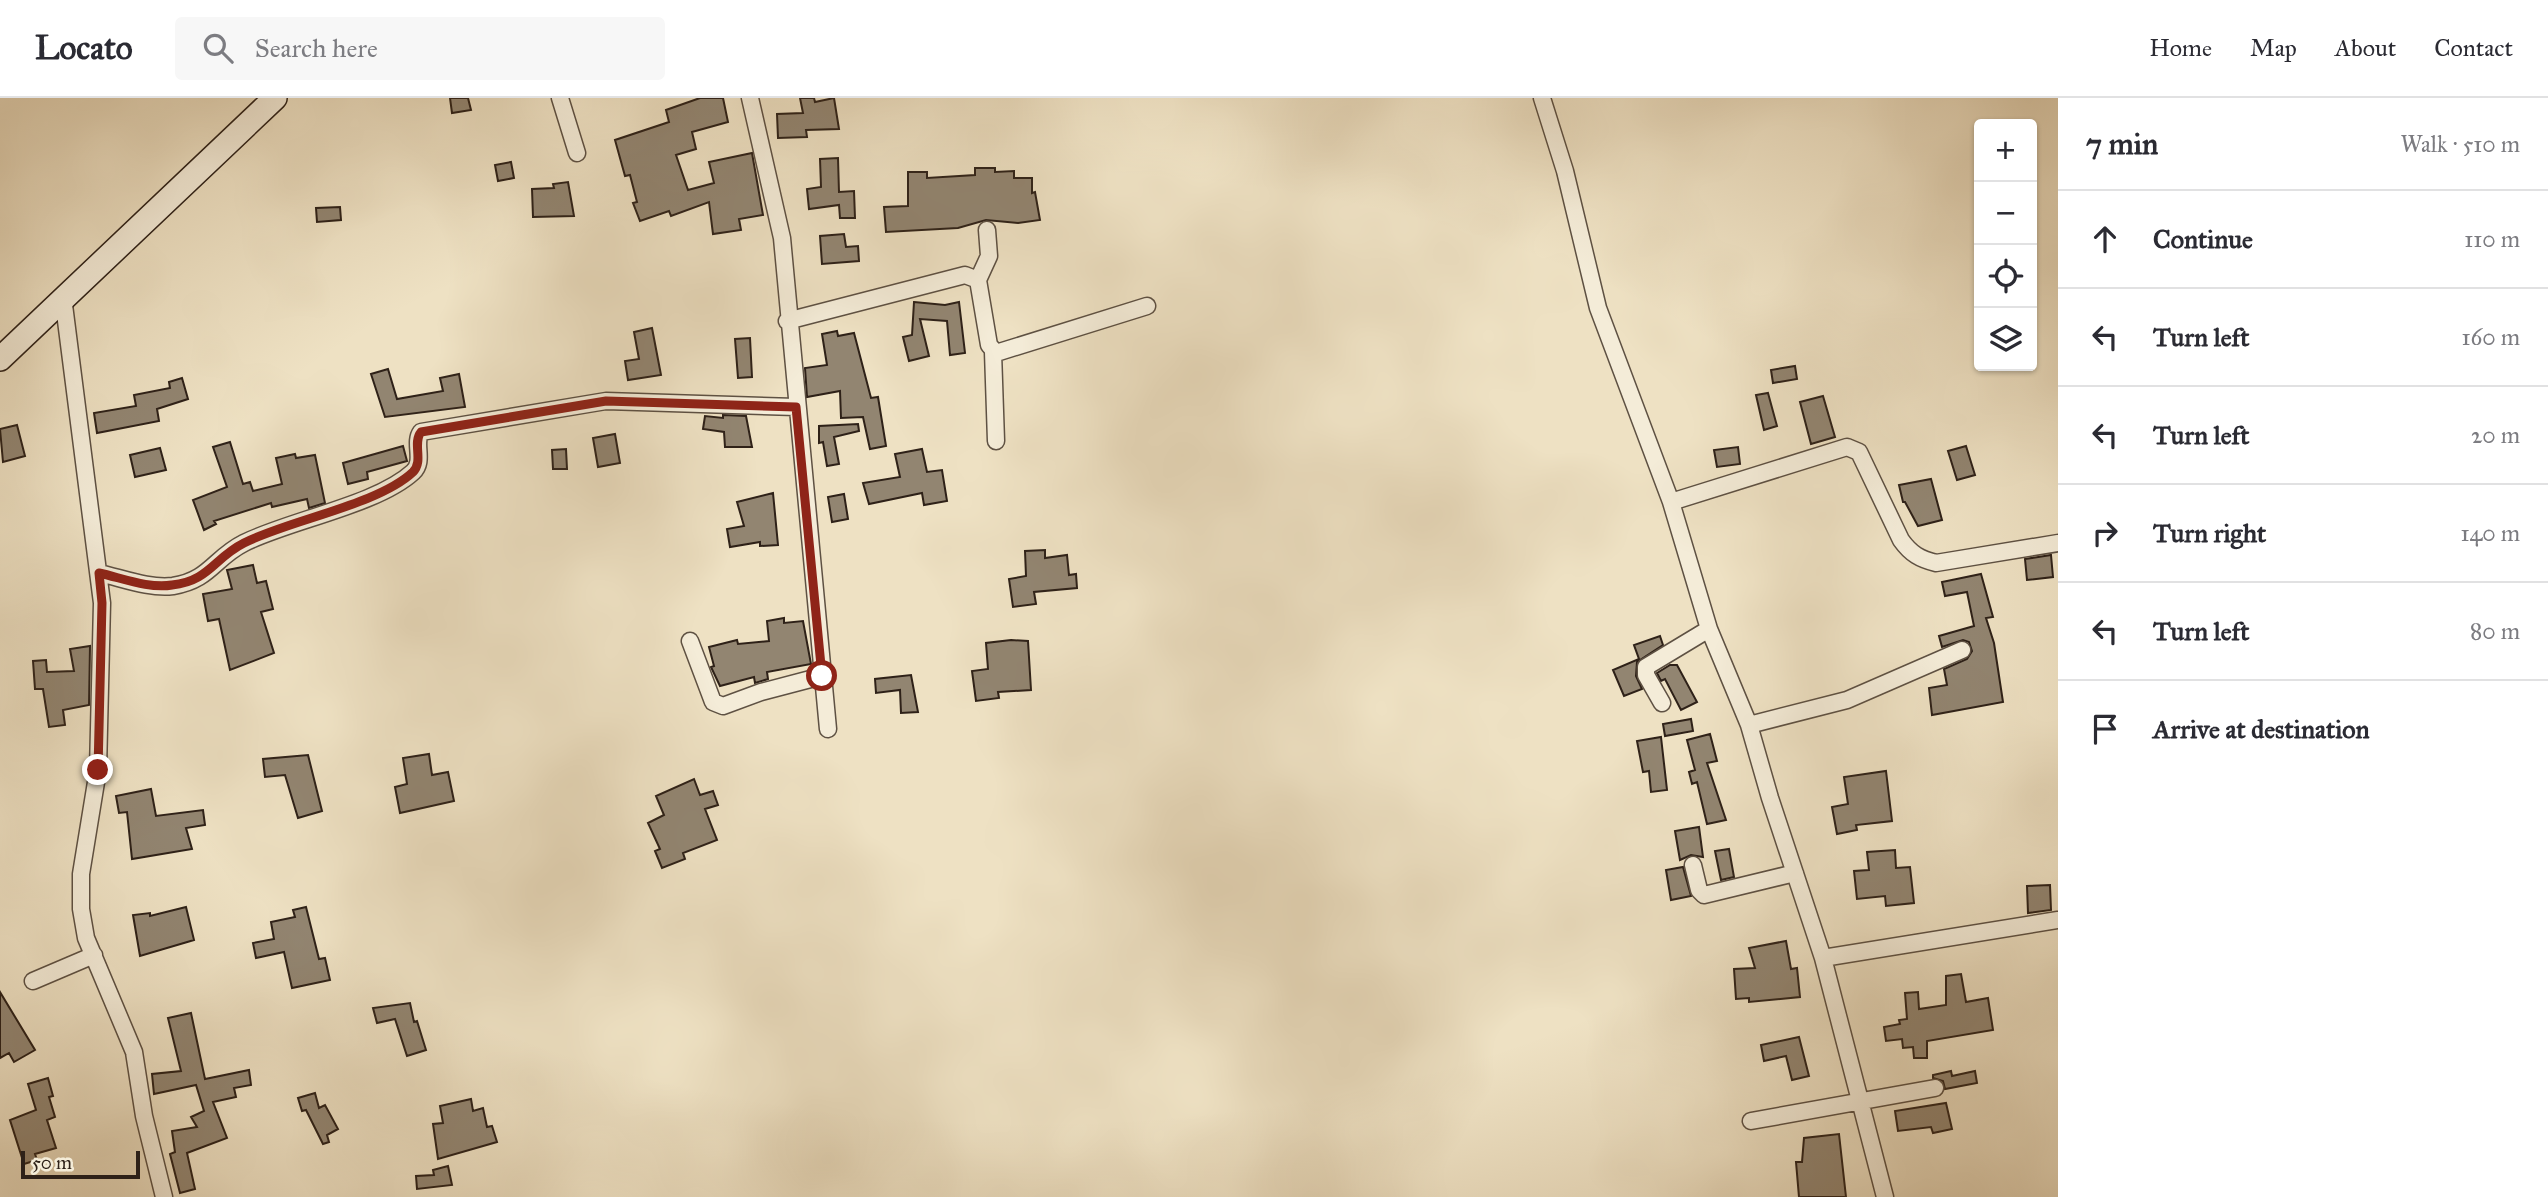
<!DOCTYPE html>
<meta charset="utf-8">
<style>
body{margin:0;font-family:"IM FELL Great Primer",serif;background:#f7f7f7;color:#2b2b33}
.controls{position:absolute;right:21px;top:21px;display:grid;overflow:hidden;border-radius:7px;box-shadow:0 2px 5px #0004}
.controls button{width:63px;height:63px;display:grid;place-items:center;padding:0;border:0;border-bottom:2px solid #e1e1e2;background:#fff;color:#2b2b33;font:35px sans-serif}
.scale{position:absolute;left:21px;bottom:18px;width:119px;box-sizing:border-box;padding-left:7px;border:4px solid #2e2118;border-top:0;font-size:19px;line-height:24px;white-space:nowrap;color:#2e2118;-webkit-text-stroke:5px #f4ecd8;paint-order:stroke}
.stop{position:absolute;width:21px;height:21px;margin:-16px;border:5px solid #8f2418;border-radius:50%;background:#fff}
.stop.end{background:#8f2418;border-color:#fff;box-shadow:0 2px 7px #0008}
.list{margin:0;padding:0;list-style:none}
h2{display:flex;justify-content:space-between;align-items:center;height:91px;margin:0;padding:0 28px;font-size:30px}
h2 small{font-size:23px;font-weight:400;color:#7c7c81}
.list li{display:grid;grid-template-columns:46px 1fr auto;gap:21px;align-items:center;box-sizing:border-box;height:98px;padding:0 28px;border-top:2px solid #e1e1e2}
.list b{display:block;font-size:26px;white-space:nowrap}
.list em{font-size:23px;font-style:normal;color:#7c7c81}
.icon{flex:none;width:38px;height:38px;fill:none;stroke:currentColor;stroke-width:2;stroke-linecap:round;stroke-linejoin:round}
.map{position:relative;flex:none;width:2058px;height:1099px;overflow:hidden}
header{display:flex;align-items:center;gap:42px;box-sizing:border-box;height:98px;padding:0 35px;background:#fff;border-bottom:2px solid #e1e1e2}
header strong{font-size:33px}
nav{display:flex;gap:38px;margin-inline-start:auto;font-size:24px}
.search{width:490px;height:63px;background:#f7f7f7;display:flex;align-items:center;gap:18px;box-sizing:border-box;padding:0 24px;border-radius:7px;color:#7c7c81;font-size:26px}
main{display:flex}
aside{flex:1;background:#fff}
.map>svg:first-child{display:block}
</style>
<header>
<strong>Locato</strong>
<div class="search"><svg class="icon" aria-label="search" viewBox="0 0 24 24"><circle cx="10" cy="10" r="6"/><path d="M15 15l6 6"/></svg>Search here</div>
<nav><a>Home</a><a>Map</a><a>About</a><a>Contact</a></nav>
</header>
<main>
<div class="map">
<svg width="2058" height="1099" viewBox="0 0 2058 1099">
<rect width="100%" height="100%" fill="#eee1c3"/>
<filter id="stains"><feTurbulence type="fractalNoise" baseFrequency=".00286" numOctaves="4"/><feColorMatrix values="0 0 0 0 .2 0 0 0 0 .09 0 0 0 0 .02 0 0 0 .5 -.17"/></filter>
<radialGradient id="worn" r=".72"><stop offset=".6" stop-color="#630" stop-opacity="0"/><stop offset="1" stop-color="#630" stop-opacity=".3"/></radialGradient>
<path fill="#928571" stroke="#2e2118" stroke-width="2" d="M 450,0 L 468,0 L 471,12 L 452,15 Z
M 700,0 L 723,0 L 728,24 L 692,34 L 696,51 L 676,57 L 688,92 L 714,85 L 709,64 L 752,55 L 763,117 L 739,121 L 741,132 L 713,136 L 709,104 L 671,118 L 669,113 L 640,123 L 633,105 L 637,104 L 630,77 L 625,78 L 615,42 L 669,24 L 666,12 Z
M 800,0 L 814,0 L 815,4 L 834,0 L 839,31 L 806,32 L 807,39 L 778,40 L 777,16 L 803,15 Z
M 838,60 L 839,94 L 854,93 L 855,120 L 840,120 L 839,107 L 809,111 L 807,91 L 821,89 L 820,61 Z
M 511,64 L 514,80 L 498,83 L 495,67 Z
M 975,70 L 995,70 L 995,74 L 1014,73 L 1014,80 L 1032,80 L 1032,95 L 1035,94 L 1040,122 L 1018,125 L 986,122 L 958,130 L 886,134 L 884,109 L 908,108 L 908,74 L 927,74 L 927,80 L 975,77 Z
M 568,84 L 574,118 L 533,119 L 532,91 L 554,90 L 553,86 Z
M 340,109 L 341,122 L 317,124 L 316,110 Z
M 844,136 L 846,149 L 858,148 L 859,163 L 822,166 L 820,138 Z
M 914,204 L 945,207 L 959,204 L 965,255 L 950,257 L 947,223 L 920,221 L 929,258 L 909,263 L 903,239 L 912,237 Z
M 652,230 L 661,277 L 628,282 L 625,263 L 639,261 L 634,234 Z
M 837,233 L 838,238 L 854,235 L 871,300 L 878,299 L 886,348 L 870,351 L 863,319 L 841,320 L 840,293 L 807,299 L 805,270 L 827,267 L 822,236 Z
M 750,240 L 752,279 L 738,280 L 735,241 Z
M 1795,268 L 1797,281 L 1773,285 L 1771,272 Z
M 388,271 L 397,301 L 443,293 L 440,280 L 459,276 L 465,309 L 385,319 L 371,276 Z
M 182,280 L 188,301 L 157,311 L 159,323 L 97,335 L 94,315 L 136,308 L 134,297 L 170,290 L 169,284 Z
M 1768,295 L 1777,328 L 1764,332 L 1756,297 Z
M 1823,298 L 1835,339 L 1811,346 L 1800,304 Z
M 723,317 L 746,318 L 752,349 L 725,349 L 724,334 L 703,331 L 705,318 L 723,320 Z
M 858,326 L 859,333 L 834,339 L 839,366 L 827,368 L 823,344 L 819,345 L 819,328 Z
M 17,327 L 25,358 L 3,364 L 0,331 Z
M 615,336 L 620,365 L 598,369 L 593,340 Z
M 230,344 L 243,386 L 250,384 L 253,393 L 282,386 L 276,360 L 295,356 L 296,360 L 315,357 L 325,405 L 309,410 L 307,401 L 272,409 L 271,405 L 214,423 L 216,426 L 204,432 L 193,402 L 227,389 L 213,349 Z
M 403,348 L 407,363 L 367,374 L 368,381 L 348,386 L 343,365 Z
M 1966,348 L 1975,377 L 1957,382 L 1948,353 Z
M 1738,349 L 1740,366 L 1717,369 L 1714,352 Z
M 160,350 L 166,372 L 135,379 L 130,357 Z
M 566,351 L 567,371 L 553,371 L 552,352 Z
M 922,351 L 927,374 L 942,372 L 947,403 L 924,407 L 922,395 L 869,406 L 863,385 L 900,379 L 895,356 Z
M 1931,381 L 1942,422 L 1918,428 L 1905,404 L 1903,404 L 1899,387 Z
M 773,395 L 778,447 L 760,448 L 760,444 L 730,449 L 727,431 L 744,428 L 737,404 Z
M 844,396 L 848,421 L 832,424 L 828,399 Z
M 1045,452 L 1045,460 L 1067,457 L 1069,477 L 1076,476 L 1077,490 L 1034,494 L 1036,506 L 1013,509 L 1009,481 L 1026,478 L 1025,453 Z
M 2051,457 L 2053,479 L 2027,482 L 2025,461 Z
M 253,467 L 257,485 L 266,483 L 273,511 L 261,514 L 274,555 L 230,572 L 219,521 L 208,523 L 203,496 L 232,491 L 227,472 Z
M 1981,476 L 1993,519 L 1986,520 L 1994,545 L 2003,604 L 1932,617 L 1929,590 L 1947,587 L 1944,571 L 1967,561 L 1972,553 L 1969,544 L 1963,542 L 1942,549 L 1939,538 L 1974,528 L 1967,494 L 1945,498 L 1942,484 Z
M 784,520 L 784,525 L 803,523 L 811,566 L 767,574 L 768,581 L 755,585 L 754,579 L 720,588 L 711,569 L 714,568 L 709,549 L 737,542 L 738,546 L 769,543 L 767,523 Z
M 1660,538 L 1663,547 L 1637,564 L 1636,578 L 1642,591 L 1624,598 L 1613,572 L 1639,561 L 1634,547 Z
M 1011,542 L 1028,543 L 1031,592 L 998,594 L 999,600 L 976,603 L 972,573 L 988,571 L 986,545 Z
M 90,548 L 89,607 L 63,612 L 65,627 L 49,629 L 43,591 L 35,591 L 33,563 L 46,562 L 47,574 L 74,573 L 70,551 Z
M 1670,567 L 1677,567 L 1697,604 L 1681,612 L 1665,581 L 1661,583 L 1657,575 Z
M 911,577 L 918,614 L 901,615 L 900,592 L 876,595 L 875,581 Z
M 1691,621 L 1693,633 L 1665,638 L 1663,626 Z
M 1710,636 L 1717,663 L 1707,665 L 1726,722 L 1707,726 L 1697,684 L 1692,686 L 1689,674 L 1695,672 L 1687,642 Z
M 1661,639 L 1667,692 L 1651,694 L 1649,673 L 1643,674 L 1637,643 Z
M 429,656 L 432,677 L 448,674 L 454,703 L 400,715 L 395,689 L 407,686 L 403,660 Z
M 308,657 L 322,713 L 298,720 L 285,677 L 265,679 L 263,661 Z
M 1886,673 L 1892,723 L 1856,727 L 1857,732 L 1837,736 L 1832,709 L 1848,706 L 1844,679 Z
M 694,681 L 700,697 L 713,693 L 718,707 L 705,711 L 717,742 L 683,755 L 685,761 L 662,770 L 655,753 L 660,751 L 648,725 L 664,717 L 656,698 Z
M 151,691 L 156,718 L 203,712 L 205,727 L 186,730 L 192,751 L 132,761 L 127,714 L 119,715 L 116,698 Z
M 1699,729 L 1703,759 L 1691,757 L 1680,762 L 1675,733 Z
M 1729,751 L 1734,779 L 1721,782 L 1715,753 Z
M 1895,752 L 1896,770 L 1910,769 L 1914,805 L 1886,808 L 1885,798 L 1857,801 L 1854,773 L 1869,772 L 1867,754 Z
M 1683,769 L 1691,798 L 1671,802 L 1666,772 Z
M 2050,787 L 2051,812 L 2028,815 L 2027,788 Z
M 186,809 L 194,842 L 140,858 L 133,817 L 150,815 L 150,818 Z
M 306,809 L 319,861 L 325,860 L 330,882 L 292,890 L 284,854 L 256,860 L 253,845 L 274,841 L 271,824 L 295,819 L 293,812 Z
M 1786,843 L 1791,871 L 1797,870 L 1800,899 L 1749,904 L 1749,900 L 1736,901 L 1734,871 L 1755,870 L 1749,850 Z
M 1961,876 L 1966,904 L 1988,900 L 1993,932 L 1927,943 L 1927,960 L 1914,960 L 1913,949 L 1903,950 L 1902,941 L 1886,943 L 1884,929 L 1900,926 L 1899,922 L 1907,921 L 1905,895 L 1918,894 L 1919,911 L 1946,907 L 1946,878 Z
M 0,894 L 35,952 L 14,964 L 9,955 L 0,960 Z
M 410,905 L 414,924 L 417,923 L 426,952 L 407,958 L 395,921 L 377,925 L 373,910 Z
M 191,915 L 205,981 L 249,972 L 251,987 L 234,990 L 236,999 L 213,1004 L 227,1040 L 187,1055 L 195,1091 L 180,1095 L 170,1056 L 175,1054 L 172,1033 L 197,1029 L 191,1019 L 204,1013 L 196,987 L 154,996 L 152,976 L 181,973 L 168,920 Z
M 1799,939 L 1809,978 L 1792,982 L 1786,958 L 1764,963 L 1761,947 Z
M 1951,973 L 1952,978 L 1975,973 L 1977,985 L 1945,991 L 1943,983 L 1933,980 L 1933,977 Z
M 48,980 L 53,998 L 49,999 L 55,1019 L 47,1022 L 56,1050 L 35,1056 L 37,1062 L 24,1066 L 10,1022 L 36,1012 L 28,986 Z
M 315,995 L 319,1010 L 325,1007 L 338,1031 L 327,1037 L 329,1044 L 323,1046 L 306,1012 L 302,1013 L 298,1000 Z
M 471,1001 L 473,1013 L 483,1010 L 487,1029 L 492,1028 L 497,1044 L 438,1061 L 433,1026 L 443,1025 L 440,1008 Z
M 1946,1005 L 1952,1031 L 1933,1035 L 1931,1029 L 1898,1033 L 1895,1013 Z
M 1839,1036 L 1846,1099 L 1799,1099 L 1796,1064 L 1802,1064 L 1804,1040 Z
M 448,1068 L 452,1087 L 417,1091 L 416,1078 L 434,1077 L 433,1072 Z"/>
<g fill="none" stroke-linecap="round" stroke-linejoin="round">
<defs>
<path id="minor" d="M 560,0 L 577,55
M 750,0 L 782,140 L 828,631
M 1542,0 L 1565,73 L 1598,210 L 1671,404 L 1709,531 L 1749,627 L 1770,700 L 1823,860 L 1885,1099
M 978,182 L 989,158 L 987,132
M 63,199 L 102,505 L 98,672 L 81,776 L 81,811 L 86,840 L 134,954 L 144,1018 L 164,1099
M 787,223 L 965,177 L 978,182 L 989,247 L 996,255 L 1147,208
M 993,254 L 996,343
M 1671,404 L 1847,349 L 1859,354 L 1901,442 C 1911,456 1920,461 1936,465 L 2058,445
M 99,475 C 122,480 149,491 173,488 C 210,482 214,460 244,445 C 290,422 377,407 413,374 C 425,363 413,345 421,334 L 606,303 L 796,309
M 690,543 L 710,596 L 713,604 L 723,608 L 761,594 L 822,578
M 1662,605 L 1646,577 L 1646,569 L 1709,531
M 1749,627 L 1847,602 L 1962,552
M 1693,767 L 1699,792 L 1704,797 L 1795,775
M 1823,860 L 2058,822
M 33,883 L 94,857
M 1751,1023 L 1935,990"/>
<path id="secondary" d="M 0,261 L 275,0"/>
</defs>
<use href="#minor" stroke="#5e5143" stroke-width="19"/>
<use href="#secondary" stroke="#2e2118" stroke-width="26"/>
<use href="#minor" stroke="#f4ecd8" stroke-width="16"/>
<use href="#secondary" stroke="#f4ecd8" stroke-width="23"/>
</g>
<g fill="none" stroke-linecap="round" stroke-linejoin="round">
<path stroke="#8f2418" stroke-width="9" d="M 98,672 L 102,505 L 99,475 C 122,480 149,491 172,487 C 209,483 214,460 244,445 C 289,422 378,407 413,374 C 424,363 412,345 421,334 L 606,303 L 796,309 L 822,578"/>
</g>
<rect width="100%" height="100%" filter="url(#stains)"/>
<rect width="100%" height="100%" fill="url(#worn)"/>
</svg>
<div class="controls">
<button>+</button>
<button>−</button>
<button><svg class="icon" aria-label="locate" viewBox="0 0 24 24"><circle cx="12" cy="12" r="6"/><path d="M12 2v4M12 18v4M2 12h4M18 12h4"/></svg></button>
<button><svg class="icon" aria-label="layers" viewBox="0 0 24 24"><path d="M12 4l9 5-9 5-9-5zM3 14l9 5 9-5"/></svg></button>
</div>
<div class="scale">50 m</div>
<div class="stop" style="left:822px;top:578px"></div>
<div class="stop end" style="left:98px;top:672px"></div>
</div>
<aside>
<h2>7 min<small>Walk · 510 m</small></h2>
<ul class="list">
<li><svg class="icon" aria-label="ahead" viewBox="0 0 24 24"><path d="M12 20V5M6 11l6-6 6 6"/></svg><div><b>Continue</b></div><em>110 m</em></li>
<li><svg class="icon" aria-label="left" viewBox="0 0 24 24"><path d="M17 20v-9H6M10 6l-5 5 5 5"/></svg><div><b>Turn left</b></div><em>160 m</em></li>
<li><svg class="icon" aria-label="left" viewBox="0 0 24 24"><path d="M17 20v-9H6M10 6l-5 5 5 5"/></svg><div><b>Turn left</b></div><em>20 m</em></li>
<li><svg class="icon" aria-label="right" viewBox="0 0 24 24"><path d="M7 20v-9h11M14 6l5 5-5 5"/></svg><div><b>Turn right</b></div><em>140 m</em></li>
<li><svg class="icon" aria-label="left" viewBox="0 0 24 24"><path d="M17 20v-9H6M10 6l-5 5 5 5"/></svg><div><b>Turn left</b></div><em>80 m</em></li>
<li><svg class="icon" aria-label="arrive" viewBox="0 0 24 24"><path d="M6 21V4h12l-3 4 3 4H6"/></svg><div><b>Arrive at destination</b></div></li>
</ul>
</aside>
</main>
